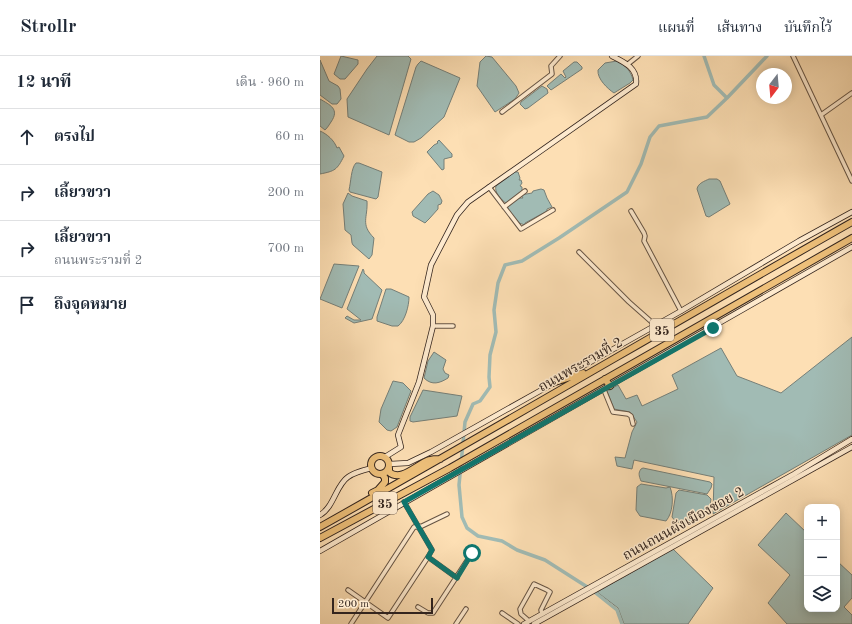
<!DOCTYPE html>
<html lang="th">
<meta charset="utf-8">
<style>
body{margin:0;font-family:"Old Standard TT","Noto Serif Thai",serif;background:#f2f2f3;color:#1f2937}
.controls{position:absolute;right:12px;bottom:12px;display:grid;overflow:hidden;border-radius:8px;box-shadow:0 2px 10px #0003}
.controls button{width:36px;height:36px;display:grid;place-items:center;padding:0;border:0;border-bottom:1px solid #e0e1e3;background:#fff;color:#1f2937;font:20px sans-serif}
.compass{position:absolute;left:436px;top:12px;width:36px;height:36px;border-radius:50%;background:#fff;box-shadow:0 2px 10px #0003;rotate:196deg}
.scale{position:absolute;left:12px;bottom:10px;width:101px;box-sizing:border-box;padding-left:4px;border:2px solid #34251e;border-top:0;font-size:11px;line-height:14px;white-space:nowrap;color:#34251e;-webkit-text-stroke:3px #feeace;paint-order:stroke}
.stop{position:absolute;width:12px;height:12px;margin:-9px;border:3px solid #0f766e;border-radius:50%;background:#fff}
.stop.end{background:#0f766e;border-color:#fff;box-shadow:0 1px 4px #0008}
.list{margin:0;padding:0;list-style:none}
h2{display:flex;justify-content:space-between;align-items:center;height:52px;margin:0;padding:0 16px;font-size:17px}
h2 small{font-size:13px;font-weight:400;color:#747a83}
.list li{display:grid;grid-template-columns:26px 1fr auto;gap:12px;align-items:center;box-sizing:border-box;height:56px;padding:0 16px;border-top:1px solid #e0e1e3}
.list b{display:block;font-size:15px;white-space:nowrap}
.list p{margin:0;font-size:13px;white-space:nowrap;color:#747a83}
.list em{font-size:13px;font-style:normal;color:#747a83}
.icon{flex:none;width:22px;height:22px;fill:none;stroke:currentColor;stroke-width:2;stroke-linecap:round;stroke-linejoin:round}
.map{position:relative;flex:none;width:532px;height:568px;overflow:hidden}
header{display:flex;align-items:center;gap:24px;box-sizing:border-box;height:56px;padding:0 20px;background:#fff;border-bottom:1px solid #e0e1e3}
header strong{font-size:19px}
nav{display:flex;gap:22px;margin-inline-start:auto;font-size:14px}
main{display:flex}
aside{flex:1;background:#fff}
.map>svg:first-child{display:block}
</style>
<header>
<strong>Strollr</strong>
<nav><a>แผนที่</a><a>เส้นทาง</a><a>บันทึกไว้</a></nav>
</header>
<main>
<aside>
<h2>12 นาที<small>เดิน · 960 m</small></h2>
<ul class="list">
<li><svg class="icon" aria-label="ahead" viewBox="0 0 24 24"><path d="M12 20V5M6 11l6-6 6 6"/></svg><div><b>ตรงไป</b></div><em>60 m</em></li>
<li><svg class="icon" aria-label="right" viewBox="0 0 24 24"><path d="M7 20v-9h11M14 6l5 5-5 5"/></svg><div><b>เลี้ยวขวา</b></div><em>200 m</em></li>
<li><svg class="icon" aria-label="right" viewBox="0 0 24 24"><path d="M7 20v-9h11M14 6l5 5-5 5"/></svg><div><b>เลี้ยวขวา</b><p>ถนนพระรามที่ 2</p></div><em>700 m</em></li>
<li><svg class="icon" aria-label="arrive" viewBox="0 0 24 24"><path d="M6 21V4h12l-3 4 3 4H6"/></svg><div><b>ถึงจุดหมาย</b></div></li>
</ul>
</aside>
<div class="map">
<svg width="532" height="568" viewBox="0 0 532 568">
<rect width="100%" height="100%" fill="#fddfb4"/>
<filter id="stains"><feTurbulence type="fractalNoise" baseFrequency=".005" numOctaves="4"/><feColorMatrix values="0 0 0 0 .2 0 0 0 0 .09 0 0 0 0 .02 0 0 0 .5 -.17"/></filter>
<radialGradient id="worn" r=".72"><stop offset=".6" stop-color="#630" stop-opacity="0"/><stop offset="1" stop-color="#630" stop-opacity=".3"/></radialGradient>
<path fill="#a1bbb4" stroke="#757f78" d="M 21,0 L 38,4 L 38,8 L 25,23 L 20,23 L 14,18 Z
M 57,0 L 88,0 L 91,3 L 69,79 L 28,61 L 27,43 L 47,13 Z
M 166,0 L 172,1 L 196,30 L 199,37 L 195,43 L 175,56 L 157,30 L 160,6 Z
M 0,4 L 9,25 L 18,30 L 20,33 L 21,43 L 17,48 L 12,48 L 0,39 Z
M 101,5 L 140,22 L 124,61 L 101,82 L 94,86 L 89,86 L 75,79 L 96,11 L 98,8 Z
M 297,5 C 305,9 311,15 313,24 L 310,27 L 294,37 C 288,33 277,23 278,14 L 285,7 Z
M 254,6 L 257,6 L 262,11 L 262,13 L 231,34 L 227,30 L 228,29 L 241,18 L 245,22 L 246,21 L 243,15 Z
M 222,30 L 227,33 L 228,37 L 208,52 L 205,53 L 200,48 L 201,46 Z
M 0,43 C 10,49 20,53 11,66 C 9,69 8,71 5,74 L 0,70 Z
M 0,75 C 7,78 14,84 17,92 L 19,91 L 24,100 C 17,114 15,115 0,118 Z
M 119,84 L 132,98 L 132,101 L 124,103 L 124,113 L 122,114 L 107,96 L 114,89 L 118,87 L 117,86 Z
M 36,107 L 39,107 L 62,116 L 58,141 L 56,143 L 30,136 L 29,134 C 31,126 31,112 36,107 Z
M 195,116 L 198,116 L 200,122 L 199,124 L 201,124 L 202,127 L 200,130 L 202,131 L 202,136 L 186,147 C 181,144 174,136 176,130 Z
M 389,123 L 397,123 L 400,125 L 410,148 L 389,161 L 386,160 L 377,133 C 378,127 385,125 389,123 Z
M 221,133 L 224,134 L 227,142 L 232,151 L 227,153 L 227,155 L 205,167 L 205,169 L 199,167 L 187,153 L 187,151 L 198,142 L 203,142 L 201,139 L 212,137 L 213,135 Z
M 113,135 L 119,139 L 122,145 L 121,148 L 118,149 L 118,153 L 109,163 L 105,167 L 93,160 L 92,156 L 108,138 Z
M 28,137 L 32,140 L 47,145 C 48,162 40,168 54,182 L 52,199 L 49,203 L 33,189 L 32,187 L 31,179 L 25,174 L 23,148 Z
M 14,208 L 39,210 L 22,252 L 0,243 Z
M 43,213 L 44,215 L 44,217 L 62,234 L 52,263 L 34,267 L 25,262 L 27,260 L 34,264 L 41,264 L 27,253 Z
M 66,233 L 71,233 L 89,241 C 89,250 85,265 78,270 L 72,270 L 57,265 L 57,261 Z
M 532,281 L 532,379 L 393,458 L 394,421 L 314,404 L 312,413 L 297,410 L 295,401 L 305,402 L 312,376 L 317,366 L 310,356 L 294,353 L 287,335 L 298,329 L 306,343 L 317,339 L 322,350 L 358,333 L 352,319 L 401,292 L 417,320 L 461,337 Z
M 114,296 L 126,304 L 123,313 L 125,317 L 129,319 L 128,322 C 120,327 112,330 104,322 L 108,305 Z
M 73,325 L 83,327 L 91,335 L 77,371 L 71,375 L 67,374 L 59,366 L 61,353 Z
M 103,334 L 142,340 L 137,360 L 93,366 L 90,365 L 90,361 Z
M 323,412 L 390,426 L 392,428 L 391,432 L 387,438 L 321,425 C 319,420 318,417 321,413 Z
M 321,428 L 346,432 L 350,431 C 354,441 353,457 346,465 L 320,460 L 316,454 L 317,431 Z
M 359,434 L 387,439 L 391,443 L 389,457 L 368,468 L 356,466 L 352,461 L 356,437 Z
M 466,457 L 487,477 L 487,553 L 517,553 L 517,505 L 532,519 L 532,542 L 524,551 L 532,559 L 532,568 L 467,568 L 448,547 L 470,519 L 438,489 Z
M 353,493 L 393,532 L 368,568 L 304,568 L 298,552 L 277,536 Z"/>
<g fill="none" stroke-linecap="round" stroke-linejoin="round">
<path stroke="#a1bbb4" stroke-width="3.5" d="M 384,0 L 394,29 L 407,42 L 447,0
M 302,568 L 297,554 L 272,534 L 225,504 L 197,494 L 182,485 L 158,480 L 147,472 L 142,461 L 139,429 L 145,366 L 153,348 L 160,345 L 170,331 L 169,321 L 170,299 L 176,276 L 174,254 L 178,227 L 185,209 L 202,205 L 239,182 L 307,136 L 321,108 L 330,81 L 339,70 L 387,61 L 407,42"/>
<defs>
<path id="street" d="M 473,0 L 532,125
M 308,8 L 318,0
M 182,56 L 232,18 L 231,10 L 240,0
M 501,59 L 532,37
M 169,131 L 201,173 L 233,154
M 184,151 L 205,135
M 311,155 L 324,177 L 325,180 L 324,185 L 361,255
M 259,196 L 309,246 L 335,269
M 113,270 L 133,270
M 284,334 L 293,356 L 308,358 L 311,360 L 313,368
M 108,501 L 137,522
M 28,534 L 68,562 L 108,501 L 112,494 L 84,446
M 98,551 L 108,557 L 113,557 L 152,497
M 182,557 L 198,568
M 209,565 L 201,558 L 200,553 L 214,528 L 227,534 L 230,536 L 221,554 L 222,558
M 31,568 L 94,471 L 102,470 L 127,458
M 136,568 L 146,553"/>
<path id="secondary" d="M 242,322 L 361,255 L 479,185 L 532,156
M 65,401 L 81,391 L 78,379 L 99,326 L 113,270 L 113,259 L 104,241 L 111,209 L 137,159 L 148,146 L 316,28 C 318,12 304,6 292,0
M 70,408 L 88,407 L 111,396 L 234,327
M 0,459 C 14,451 16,429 28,421 C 35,416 44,414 52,412
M 0,495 L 532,191
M 204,568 L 474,418 L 532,383
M 214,568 L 532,391"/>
<path id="highway" d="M 285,323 L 290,330
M 232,327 L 263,317
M51 409a9 9 0 1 1 18 0a9 9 0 1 1-18 0Z
M 69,412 L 69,416 C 81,427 98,407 110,404 C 113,403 117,403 120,403
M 52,437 L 58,434 L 65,426 L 65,422 L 62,418
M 0,471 C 178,371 354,267 532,166
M 0,482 L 130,412 L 532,182"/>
</defs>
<use href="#street" stroke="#665444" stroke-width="5.5"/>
<use href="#secondary" stroke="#34251e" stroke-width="6"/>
<use href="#highway" stroke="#34251e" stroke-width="8"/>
<use href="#street" stroke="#feeace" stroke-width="3.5"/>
<use href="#secondary" stroke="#feeace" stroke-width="4.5"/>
<use href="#highway" stroke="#eec07a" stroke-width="6"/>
</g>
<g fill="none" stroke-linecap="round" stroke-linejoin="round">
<path stroke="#0f766e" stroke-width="5" d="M 152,497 L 137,522 L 108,501 L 112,494 L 84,446 L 393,272"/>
</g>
<g text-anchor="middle" stroke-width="3" stroke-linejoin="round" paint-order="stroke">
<g fill="#feeace" stroke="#716053" stroke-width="1">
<rect x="330" y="263" width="24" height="22" rx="3"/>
<rect x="53" y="436" width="24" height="22" rx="3"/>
</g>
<g font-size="13" font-weight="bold" fill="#34251e">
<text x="342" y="279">35</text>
<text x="65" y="452">35</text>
</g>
<g font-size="14" fill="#34251e" stroke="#feeace">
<text transform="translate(260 308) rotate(-30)" y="5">ถนนพระรามที่ 2</text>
<text transform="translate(363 467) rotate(-29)" y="5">ถนนถนนผังเมืองซอย 2</text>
</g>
</g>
<rect width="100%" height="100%" filter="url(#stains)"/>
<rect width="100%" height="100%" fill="url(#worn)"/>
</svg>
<div class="controls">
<button>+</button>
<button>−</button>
<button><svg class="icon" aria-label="layers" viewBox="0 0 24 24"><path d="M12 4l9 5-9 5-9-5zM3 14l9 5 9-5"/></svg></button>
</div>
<svg class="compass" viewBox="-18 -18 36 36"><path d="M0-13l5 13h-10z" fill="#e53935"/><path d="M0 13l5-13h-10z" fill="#747a83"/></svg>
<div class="scale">200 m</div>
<div class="stop" style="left:152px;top:497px"></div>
<div class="stop end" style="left:393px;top:272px"></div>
</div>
</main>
